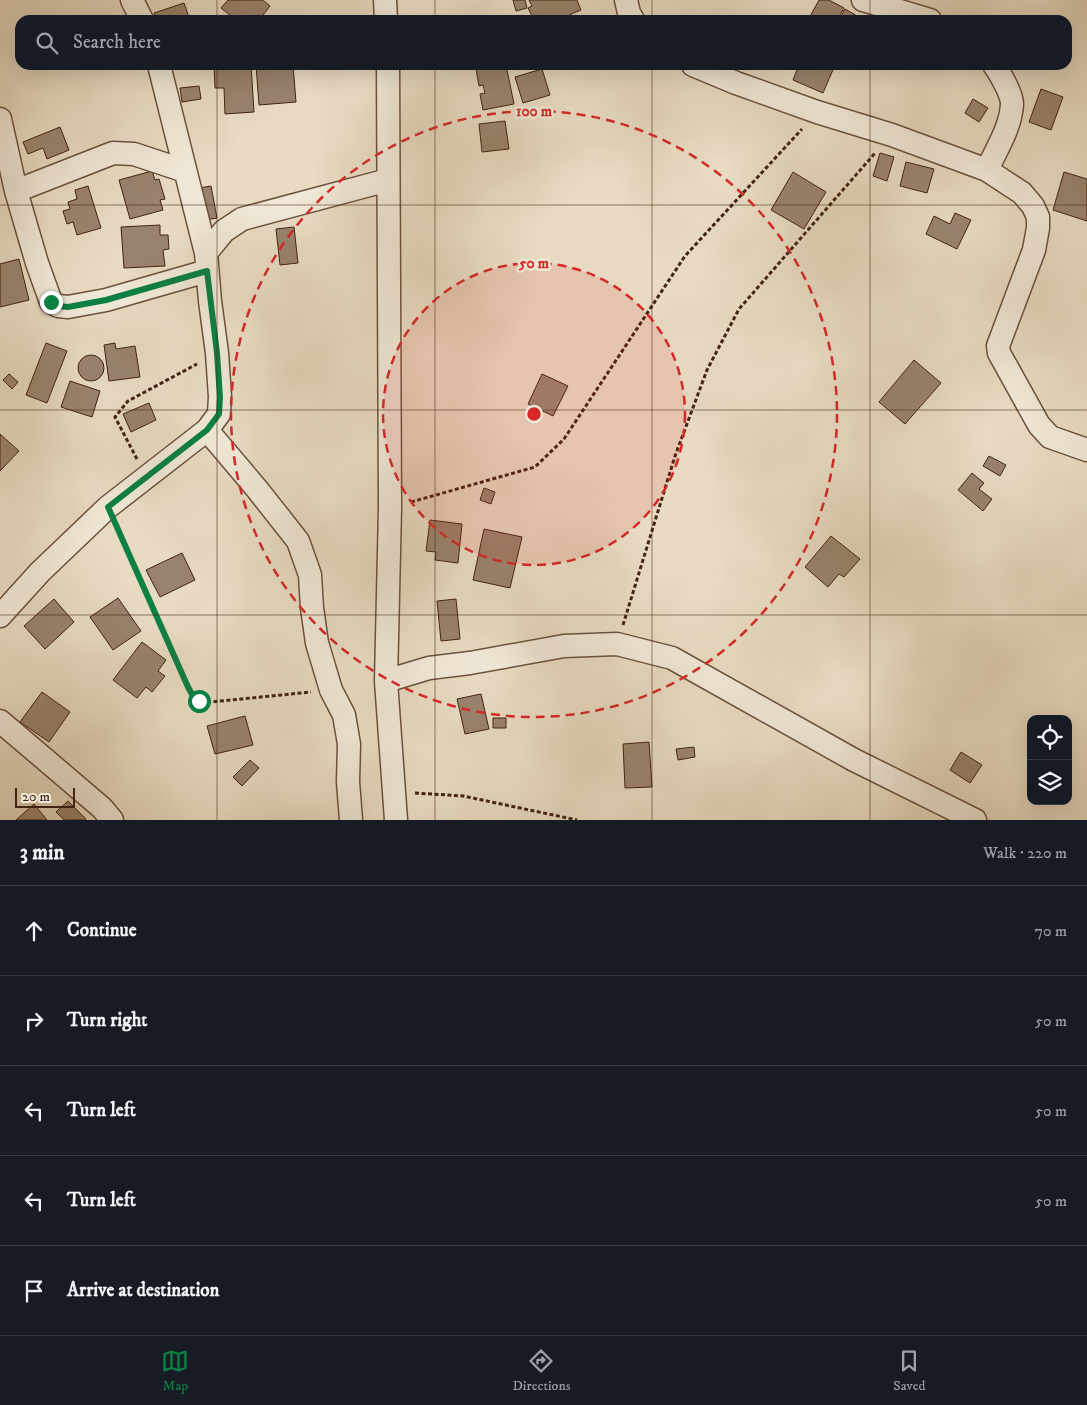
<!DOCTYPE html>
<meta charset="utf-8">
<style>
body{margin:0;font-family:"IM FELL DW Pica",serif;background:#20242c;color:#f1f3f6}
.controls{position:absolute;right:15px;bottom:15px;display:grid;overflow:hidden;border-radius:10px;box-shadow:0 5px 20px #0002}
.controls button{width:45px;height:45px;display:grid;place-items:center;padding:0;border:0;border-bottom:1px solid #363941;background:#171b24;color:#f1f3f6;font:25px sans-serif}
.scale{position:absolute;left:15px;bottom:12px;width:60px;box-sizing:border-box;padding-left:5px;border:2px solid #432311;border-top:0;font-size:14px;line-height:18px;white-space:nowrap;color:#432311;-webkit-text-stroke:4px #f0e8d7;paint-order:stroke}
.stop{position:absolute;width:15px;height:15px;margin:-11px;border:4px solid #0b8043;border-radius:50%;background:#fff}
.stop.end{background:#0b8043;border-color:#fff;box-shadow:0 1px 5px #0008}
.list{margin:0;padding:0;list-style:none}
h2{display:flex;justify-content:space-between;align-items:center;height:65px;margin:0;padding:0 20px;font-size:21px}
h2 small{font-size:16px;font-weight:400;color:#9ea1a6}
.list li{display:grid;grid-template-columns:32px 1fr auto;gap:15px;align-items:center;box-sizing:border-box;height:90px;padding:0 20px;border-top:1px solid #363941}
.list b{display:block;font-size:19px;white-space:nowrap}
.list em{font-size:16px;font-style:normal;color:#9ea1a6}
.icon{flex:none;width:28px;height:28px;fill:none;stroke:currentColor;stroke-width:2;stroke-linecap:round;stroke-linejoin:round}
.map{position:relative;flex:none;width:1087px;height:820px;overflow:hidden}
.search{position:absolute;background:#171b24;box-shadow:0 5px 20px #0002;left:15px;right:15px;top:15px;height:55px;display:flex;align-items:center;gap:12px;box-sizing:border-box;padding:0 18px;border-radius:15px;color:#9ea1a6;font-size:19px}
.sheet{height:515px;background:#171b24}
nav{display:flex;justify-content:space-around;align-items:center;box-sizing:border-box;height:70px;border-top:1px solid #363941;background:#171b24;font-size:14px;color:#9ea1a6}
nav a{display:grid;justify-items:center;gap:2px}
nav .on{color:#0b8043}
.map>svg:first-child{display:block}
</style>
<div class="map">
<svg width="1087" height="820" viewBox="0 0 1087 820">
<rect width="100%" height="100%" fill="#e8dbc2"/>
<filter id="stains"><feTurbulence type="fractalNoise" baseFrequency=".004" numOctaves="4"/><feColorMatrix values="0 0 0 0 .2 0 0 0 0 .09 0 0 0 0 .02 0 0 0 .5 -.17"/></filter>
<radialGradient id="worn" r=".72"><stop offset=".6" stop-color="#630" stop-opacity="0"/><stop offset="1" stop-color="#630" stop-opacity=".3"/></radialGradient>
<path fill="#99836d" stroke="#432311" d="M 228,0 L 263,0 L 270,6 L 259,20 L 236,20 L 221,8 Z
M 513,0 L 525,0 L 527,8 L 516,11 Z
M 529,0 L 577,0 L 581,10 L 569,15 L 571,20 L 534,20 L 528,8 L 532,6 Z
M 819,0 L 829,0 L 844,8 L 837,20 L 808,20 Z
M 184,3 L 190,20 L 157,20 L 154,13 Z
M 845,9 L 859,17 L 857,20 L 844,20 L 840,18 Z
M 214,65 L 251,65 L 254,112 L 225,114 L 224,88 L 215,88 Z
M 256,65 L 293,65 L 296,102 L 259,105 Z
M 481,65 L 506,65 L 514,104 L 483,110 L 480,94 L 485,93 L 483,85 L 479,86 L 476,69 L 481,68 Z
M 799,65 L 835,65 L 823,93 L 793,80 Z
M 542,69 L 550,95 L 523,103 L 515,77 Z
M 199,86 L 201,99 L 182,102 L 180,88 Z
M 1041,89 L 1063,97 L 1051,130 L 1029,122 Z
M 973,99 L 988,108 L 979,122 L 965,113 Z
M 505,121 L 509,149 L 482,152 L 479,124 Z
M 60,127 L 69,150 L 47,159 L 43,148 L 28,154 L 23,142 Z
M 880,153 L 894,157 L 887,181 L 873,176 Z
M 906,162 L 934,169 L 927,193 L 900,186 Z
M 152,171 L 155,180 L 159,179 L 165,199 L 160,200 L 163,210 L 130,219 L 119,180 Z
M 793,172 L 826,192 L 804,229 L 771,210 Z
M 1064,172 L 1087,179 L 1087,221 L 1053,210 Z
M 88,186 L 101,228 L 77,235 L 73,222 L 67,224 L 63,211 L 70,209 L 68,202 L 77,199 L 75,190 Z
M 211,186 L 217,218 L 199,221 L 193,189 Z
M 955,213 L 971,220 L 957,249 L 926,234 L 934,216 L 950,224 Z
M 160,225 L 160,235 L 168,235 L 169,249 L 163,250 L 165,266 L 124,268 L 121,227 Z
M 294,227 L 298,263 L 280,265 L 276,229 Z
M 19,259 L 29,300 L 0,307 L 0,264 Z
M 46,343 L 67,351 L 47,403 L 26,395 Z
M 115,343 L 116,349 L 135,346 L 140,377 L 109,381 L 104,345 Z
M78 368a13 13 0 1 1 26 0a13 13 0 1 1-26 0Z
M 914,360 L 941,383 L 905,424 L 879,402 Z
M 9,374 L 18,382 L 12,389 L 3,380 Z
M 542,374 L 568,386 L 553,416 L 528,404 Z
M 70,381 L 100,391 L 92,417 L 61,407 Z
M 149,403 L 156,420 L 131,432 L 123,414 Z
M 0,434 L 19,451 L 0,471 Z
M 989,456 L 1006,465 L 1000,476 L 983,466 Z
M 972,473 L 984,483 L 979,489 L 992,499 L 983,511 L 958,490 Z
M 484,488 L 495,492 L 491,504 L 480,500 Z
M 430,520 L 462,524 L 458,563 L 435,560 L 436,552 L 426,551 Z
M 484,529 L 522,537 L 510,588 L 473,580 Z
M 831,536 L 860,559 L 844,577 L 839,574 L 828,587 L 805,567 Z
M 182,553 L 195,580 L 160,597 L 146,570 Z
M 118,598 L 141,631 L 113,650 L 90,617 Z
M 54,599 L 74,622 L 45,649 L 24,626 Z
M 456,599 L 460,639 L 441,641 L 437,601 Z
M 142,642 L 166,660 L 158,671 L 165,676 L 152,692 L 146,687 L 137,698 L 113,680 Z
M 42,692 L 70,712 L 49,742 L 20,722 Z
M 481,694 L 489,729 L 465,734 L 457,699 Z
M 245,716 L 253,745 L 215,754 L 207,726 Z
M 493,718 L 506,718 L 506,728 L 493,728 Z
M 649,742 L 652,787 L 625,788 L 623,744 Z
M 694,747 L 695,757 L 678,760 L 676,749 Z
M 961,752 L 982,765 L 970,783 L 950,770 Z
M 250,760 L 259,768 L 242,786 L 233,777 Z
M 68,801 L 86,819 L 85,820 L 64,820 L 56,812 Z
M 34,804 L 47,820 L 16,820 Z"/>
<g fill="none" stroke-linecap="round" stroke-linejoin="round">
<defs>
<path id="minor" d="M 132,0 L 142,20
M 385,0 L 386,20
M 626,0 L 629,13 L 633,20
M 863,0 L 930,20
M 159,65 L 206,253
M 388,65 L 390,508 L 386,681 L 396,820
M 693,65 L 736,83 L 817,112 L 892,135 L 987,170 L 1022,193 L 1033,206 L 1038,217 L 1038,228 L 1034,250 L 998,346 L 999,353 L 1039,425 L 1050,437 L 1087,450
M 0,119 L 16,191 L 37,263 L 51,302 L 58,306 L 68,307 L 106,300 L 207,271
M 987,170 C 996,150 1011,127 1012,104 C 1012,94 1000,73 994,65
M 16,191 L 113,153 L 134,154 L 185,171
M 207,430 L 257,489 L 298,541 L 310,575 L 312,608 L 317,643 L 331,690 L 344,715 L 349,744 L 348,782 L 351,820
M 0,616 L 40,572 L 108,507 L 207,430 L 219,414 L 220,397 L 217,353 L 210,301 L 206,253 L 224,231 L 242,219 L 388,180
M 386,681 L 429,668 L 470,663 L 564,646 L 617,644 L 672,658 L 854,760 L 975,820
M 0,721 L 102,808 L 112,820"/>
</defs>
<use href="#minor" stroke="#6c513d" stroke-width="25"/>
<path stroke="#432311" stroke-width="3" stroke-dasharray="4 2.5" stroke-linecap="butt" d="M 137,459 L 115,417 L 128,401 L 197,364
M 411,502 L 535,467 L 564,439 L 685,256 L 802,129
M 116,526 L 188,687 C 194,698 198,701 211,702 L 311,692
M 623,625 L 675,456 L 707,370 L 739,309 L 876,152
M 415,793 L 463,796 L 577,820"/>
<use href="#minor" stroke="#f0e8d7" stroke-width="22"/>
</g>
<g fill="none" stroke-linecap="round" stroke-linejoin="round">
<path stroke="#0b8043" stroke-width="6" d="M 51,302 L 58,306 L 68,307 L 106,300 L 207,271 L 217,353 L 220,397 L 219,414 L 207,430 L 108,507 L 188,687 L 193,696 L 199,701"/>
</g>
<path fill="none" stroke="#432311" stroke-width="1" stroke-opacity="0.55" d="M 217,0 L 217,20M 435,0 L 435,20M 652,0 L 652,20M 870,0 L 870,20M 217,65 L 217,820M 435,65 L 435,820M 652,65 L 652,820M 870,65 L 870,820M 0,205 L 1087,205M 0,410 L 1087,410M 0,615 L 1087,615"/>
<circle cx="534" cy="414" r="151" fill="#d62828" fill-opacity=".12"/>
<g fill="none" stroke="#d62828" stroke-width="2.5" stroke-dasharray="9 6">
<circle cx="534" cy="414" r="151"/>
<circle cx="534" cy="414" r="303"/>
</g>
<circle cx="534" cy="414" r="8" fill="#d62828" stroke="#f0e8d7" stroke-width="2.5"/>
<g font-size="15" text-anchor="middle" font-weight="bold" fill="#d62828" stroke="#f0e8d7" stroke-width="5" stroke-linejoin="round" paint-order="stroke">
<text x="534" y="116">100 m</text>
<text x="534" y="268">50 m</text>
</g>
<rect width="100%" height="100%" filter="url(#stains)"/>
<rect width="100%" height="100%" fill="url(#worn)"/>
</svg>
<div class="controls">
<button><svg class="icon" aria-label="locate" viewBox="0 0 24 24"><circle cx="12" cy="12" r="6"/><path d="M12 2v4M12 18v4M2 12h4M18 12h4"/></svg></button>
<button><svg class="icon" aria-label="layers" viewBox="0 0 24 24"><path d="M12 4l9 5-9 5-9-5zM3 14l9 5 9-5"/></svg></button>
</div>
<div class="scale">20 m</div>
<div class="stop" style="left:199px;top:701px"></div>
<div class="stop end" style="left:51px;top:302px"></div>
<div class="search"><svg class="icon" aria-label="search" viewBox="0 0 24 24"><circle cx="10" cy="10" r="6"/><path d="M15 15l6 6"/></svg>Search here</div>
</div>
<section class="sheet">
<h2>3 min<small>Walk · 220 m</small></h2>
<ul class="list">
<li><svg class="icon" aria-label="ahead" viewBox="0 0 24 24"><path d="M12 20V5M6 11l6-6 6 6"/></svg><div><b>Continue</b></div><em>70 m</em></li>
<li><svg class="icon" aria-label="right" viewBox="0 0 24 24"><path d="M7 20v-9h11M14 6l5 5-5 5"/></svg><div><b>Turn right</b></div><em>50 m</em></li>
<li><svg class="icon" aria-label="left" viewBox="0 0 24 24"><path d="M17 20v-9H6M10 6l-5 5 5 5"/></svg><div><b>Turn left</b></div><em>50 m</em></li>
<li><svg class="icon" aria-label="left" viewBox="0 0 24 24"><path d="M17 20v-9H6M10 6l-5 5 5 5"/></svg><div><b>Turn left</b></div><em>50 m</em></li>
<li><svg class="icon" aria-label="arrive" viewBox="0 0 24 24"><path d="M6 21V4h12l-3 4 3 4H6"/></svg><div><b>Arrive at destination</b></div></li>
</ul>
</section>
<nav>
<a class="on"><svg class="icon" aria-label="map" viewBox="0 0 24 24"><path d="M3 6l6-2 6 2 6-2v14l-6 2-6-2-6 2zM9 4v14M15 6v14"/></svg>Map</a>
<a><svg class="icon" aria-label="directions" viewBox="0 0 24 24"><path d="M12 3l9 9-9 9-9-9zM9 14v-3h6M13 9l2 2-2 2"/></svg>Directions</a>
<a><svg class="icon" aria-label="saved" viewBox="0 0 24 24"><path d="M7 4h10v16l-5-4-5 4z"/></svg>Saved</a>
</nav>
